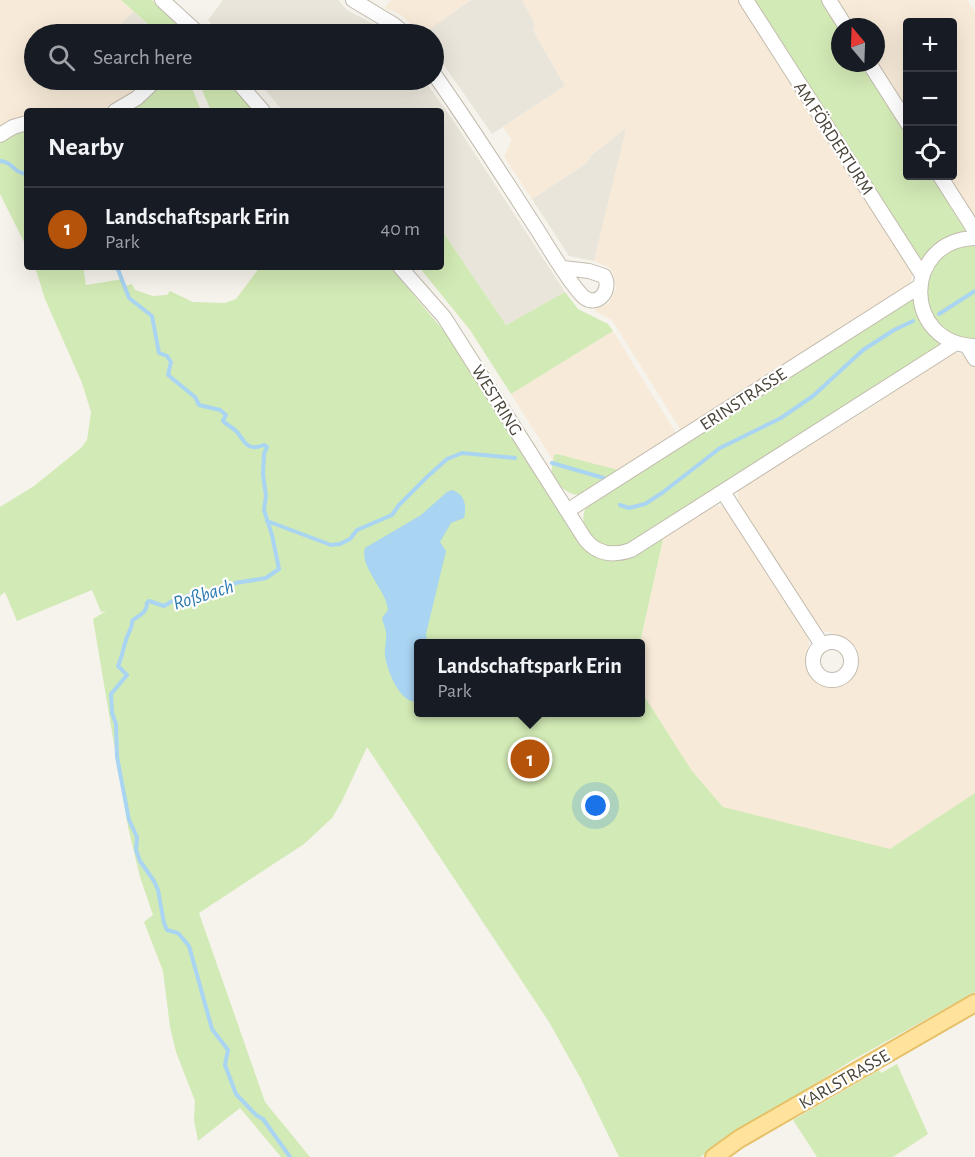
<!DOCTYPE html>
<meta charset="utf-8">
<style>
body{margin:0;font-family:"Alegreya Sans",sans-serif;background:#20242c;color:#f1f3f6}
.controls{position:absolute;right:18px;top:18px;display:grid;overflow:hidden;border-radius:6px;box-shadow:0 6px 24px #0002}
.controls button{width:54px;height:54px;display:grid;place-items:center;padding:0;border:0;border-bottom:2px solid #363941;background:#171b24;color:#f1f3f6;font:30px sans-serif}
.compass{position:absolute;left:831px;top:18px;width:54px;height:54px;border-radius:50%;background:#171b24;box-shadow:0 6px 24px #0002;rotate:341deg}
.you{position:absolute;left:596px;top:806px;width:21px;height:21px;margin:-15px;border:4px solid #fff;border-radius:50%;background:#1a73e8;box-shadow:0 0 0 9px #1a73e833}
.badge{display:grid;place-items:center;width:39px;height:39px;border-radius:50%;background:#b45309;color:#fff;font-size:20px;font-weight:700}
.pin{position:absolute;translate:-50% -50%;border:3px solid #fff;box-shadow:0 2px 6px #0006}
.popup{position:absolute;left:414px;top:639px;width:231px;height:78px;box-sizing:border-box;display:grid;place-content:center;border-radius:6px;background:#171b24;filter:drop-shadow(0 2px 4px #0005);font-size:20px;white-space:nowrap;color:#9ea1a6}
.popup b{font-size:22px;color:#f1f3f6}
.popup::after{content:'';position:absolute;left:50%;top:100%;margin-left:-12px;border:12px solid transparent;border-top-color:#171b24}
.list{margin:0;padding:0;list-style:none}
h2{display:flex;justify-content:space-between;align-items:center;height:78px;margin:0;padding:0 24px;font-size:26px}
h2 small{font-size:20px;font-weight:400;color:#9ea1a6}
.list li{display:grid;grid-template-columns:39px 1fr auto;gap:18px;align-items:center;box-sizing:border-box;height:84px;padding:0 24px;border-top:2px solid #363941}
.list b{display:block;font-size:22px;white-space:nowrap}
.list p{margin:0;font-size:20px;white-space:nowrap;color:#9ea1a6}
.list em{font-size:20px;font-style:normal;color:#9ea1a6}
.icon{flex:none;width:33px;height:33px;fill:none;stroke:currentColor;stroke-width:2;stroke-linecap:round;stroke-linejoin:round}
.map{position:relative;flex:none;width:975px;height:1157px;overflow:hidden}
.search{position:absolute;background:#171b24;box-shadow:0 6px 24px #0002;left:24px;top:24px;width:420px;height:66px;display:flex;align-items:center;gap:15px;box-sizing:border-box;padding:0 21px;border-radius:33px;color:#9ea1a6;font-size:22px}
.panel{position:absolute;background:#171b24;box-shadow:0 6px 24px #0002;left:24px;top:108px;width:420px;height:162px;border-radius:6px}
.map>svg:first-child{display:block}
</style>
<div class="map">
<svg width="975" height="1157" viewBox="0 0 975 1157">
<rect width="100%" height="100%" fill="#f6f3ec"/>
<path fill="#eae5da" d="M 223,0 L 338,0 L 347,10 L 392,34 L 220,34 L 208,20 Z
M 471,0 L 522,0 L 535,24 L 533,30 L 565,86 L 492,134 L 434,51 L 434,34 L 422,34 Z
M 133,11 L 159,34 L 112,34 Z
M 257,80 L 424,80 L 449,114 L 565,292 L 506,325 L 441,229 L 441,111 L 283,111 Z
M 627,127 L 594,261 L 569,256 L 532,199 L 585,164 L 593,154 Z"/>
<path fill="#f7ead8" d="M 0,0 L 121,0 L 133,11 L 112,34 L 34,34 L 34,80 L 140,80 L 143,82 L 128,97 L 115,106 L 92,111 L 27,111 L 27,119 L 0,127 Z
M 393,0 L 471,0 L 422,34 L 400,14 L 385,8 L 388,3 Z
M 522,0 L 741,0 L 764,42 L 840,162 L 863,191 L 910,265 L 913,273 L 909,286 L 870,313 L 832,333 L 748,387 L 719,409 L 682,432 L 612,320 L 595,311 L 595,309 L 609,303 L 616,288 L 613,273 L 608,267 L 594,261 L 626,128 L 593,154 L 585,164 L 532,199 L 504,157 L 512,140 L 503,127 L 565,86 L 533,30 L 535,24 Z
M 835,0 L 963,0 L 968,1 L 975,12 L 975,224 L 944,176 L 952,176 L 952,22 L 908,22 L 907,116 L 876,63 L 876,27 L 853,27 Z
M 613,331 L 677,435 L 622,471 L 557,454 L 554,455 L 553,460 L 511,394 Z
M 956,352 L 967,357 L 975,367 L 975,793 L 890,849 L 723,807 L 692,771 L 641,691 L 640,644 L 664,535 L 712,505 L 725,507 L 806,632 L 809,643 L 806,666 L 810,677 L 825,686 L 832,688 L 845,685 L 850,681 L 857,670 L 859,662 L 856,648 L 845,637 L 823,631 L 817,625 L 740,504 L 738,498 L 738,491 L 742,486 L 755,477 L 792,457 L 881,401 L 903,383 L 950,353 Z"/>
<path fill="#d2eab5" d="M 121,0 L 152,0 L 185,30 L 181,34 L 159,34 Z
M 750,0 L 823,0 L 840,27 L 840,63 L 863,63 L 907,133 L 908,176 L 934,176 L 950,198 L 949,205 L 966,232 C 947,236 932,245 922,261 L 904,234 L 898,232 Z
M 164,80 L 189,80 L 201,111 L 126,111 Z
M 198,80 L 229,80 L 255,111 L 211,111 Z
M 27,130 L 27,248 L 0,194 L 0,144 C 7,135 16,132 27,130 Z
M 441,229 L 506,325 L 565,292 L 578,309 L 608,324 L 613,331 L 511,394 L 470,330 L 419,267 L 441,267 Z
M 975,245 L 975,340 C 906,332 913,246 975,245 Z
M 35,267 L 83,267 L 86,285 L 123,279 L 125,286 L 132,284 L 135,290 L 153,296 L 167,295 L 170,291 L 193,302 L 225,303 L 236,299 L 260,267 L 390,267 L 448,336 L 586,551 C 614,573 639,550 664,535 L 640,643 L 419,644 L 419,712 L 641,712 L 641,691 L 692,771 L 723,807 L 890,849 L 975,793 L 975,992 L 851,1061 L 700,1157 L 619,1157 L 581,1079 L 549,1022 L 367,747 L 342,801 L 332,818 L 304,844 L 199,913 L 265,1102 L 310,1157 L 281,1157 L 240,1108 L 198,1141 L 194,1120 L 195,1101 L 176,1052 L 170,1027 L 163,971 L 144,922 L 153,915 L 140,877 L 128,827 L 93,619 L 106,611 L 101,612 L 92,590 L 17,621 L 5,592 L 0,596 L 0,507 L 34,486 L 81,448 L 87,440 L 91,412 L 82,383 L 45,299 Z
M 913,298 C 916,318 926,332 942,343 L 914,361 L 911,368 L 634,544 C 626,545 613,549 606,547 C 589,542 577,521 587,506 L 879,315 L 885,316 Z
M 557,454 L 622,471 L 581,495 C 566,495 558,484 551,474 L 554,455 Z
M 897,1064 L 928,1134 L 893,1157 L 817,1157 L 793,1120 L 879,1070 L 881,1073 Z"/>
<path fill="#a9d4f2" d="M 452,490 C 465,494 467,506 464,518 L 451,523 L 440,542 L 446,551 L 426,634 L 427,641 L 435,643 L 419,644 L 419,701 C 401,707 387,670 385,656 C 384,648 387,640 386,632 C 385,627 383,623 382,618 L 388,610 C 386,589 359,567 365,548 L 421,515 L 447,492 Z"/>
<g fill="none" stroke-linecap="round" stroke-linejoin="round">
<path stroke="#a9d4f2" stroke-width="4" d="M 0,161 C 8,162 9,164 15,169 C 17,172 23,173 27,175
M 117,267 L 129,298 L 152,316 L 159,353 L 167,356 L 171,362 L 168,375 L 195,397 L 199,405 L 220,410 L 226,415 L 223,421 C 227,425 232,427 236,431 C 244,438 245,453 264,445 L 267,447 L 264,454 L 263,474 L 266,496 L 264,510 L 272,535 L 279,569 L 266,578 L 235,583 L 224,590 L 198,593 L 174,600 L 164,606 L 149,601 L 147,603 C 147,613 139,615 132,621 C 133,628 128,632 126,640 C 123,649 122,657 118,666 L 127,675 L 111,694 L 112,713 L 116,724 L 117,757 L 129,820 L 137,837 L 136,850 L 140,861 L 154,881 L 158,890 L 164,923 L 167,930 L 178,933 L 189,946 L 212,1029 L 228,1050 L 225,1065 L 236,1094 L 256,1115 L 263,1119 L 290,1157
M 939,314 L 975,291
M 552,463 L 604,478
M 620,505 L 629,508 L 645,504 L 662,493 L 720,448 L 781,418 L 813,396 L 863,350 L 894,330 L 913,321
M 267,521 L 331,545 L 340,544 L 350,539 L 357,530 L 392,515 L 399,505 L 427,477 L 447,459 L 462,453 L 515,458"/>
<defs>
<path id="minor" d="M 162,0 L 199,34
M 353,0 L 393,24 L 405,34
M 746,0 L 922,275
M 829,0 L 846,27
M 869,63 L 908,124
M 434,74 C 471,126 505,180 540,234 C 548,247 574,290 585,298 C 599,307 612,289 604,276 L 589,271 L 563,268
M 236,80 L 263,111
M 115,111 L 137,98 L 156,80
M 0,135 L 13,127 L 27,123
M 940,176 L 975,231
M 975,238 C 902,240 902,344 975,346
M 400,267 L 444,317 L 585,539 C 597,555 614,556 631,550 L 956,343
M 967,346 L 975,359
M 723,492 L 822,645
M 567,511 L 920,286
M813 661a19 19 0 1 1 38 0a19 19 0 1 1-38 0Z"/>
<path id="major" d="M 714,1157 L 739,1139 L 975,1003"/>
</defs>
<use href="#minor" stroke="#c2bbae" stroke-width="16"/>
<use href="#major" stroke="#e6c16a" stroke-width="20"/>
<use href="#minor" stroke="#fff" stroke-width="14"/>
<use href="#major" stroke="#ffe39c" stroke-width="16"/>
</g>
<g text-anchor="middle" stroke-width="4.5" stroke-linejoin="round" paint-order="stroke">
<g font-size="18" fill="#4b4439" stroke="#fff">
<text transform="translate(834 138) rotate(57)" y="6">AM FÖRDERTURM</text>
<text transform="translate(743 399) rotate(-33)" y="6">ERINSTRASSE</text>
<text transform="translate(497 400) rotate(58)" y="6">WESTRING</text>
<text transform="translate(844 1079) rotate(-30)" y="6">KARLSTRASSE</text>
</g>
<g font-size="20" font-style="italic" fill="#2e7ab2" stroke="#fff">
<text transform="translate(203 594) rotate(-17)" y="7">Roßbach</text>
</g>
</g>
</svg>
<div class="controls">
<button>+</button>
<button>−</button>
<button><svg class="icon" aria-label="locate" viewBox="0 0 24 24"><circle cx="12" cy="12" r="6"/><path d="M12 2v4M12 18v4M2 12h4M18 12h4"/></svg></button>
</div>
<svg class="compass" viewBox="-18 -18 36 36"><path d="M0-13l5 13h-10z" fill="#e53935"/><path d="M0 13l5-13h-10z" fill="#9ea1a6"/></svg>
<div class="you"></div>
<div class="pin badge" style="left:530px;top:759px">1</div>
<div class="popup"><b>Landschaftspark Erin</b>Park</div>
<div class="search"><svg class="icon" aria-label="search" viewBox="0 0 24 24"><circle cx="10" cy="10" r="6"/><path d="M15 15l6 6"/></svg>Search here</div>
<section class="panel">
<h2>Nearby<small></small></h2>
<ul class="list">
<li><span class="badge">1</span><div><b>Landschaftspark Erin</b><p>Park</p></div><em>40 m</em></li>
</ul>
</section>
</div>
